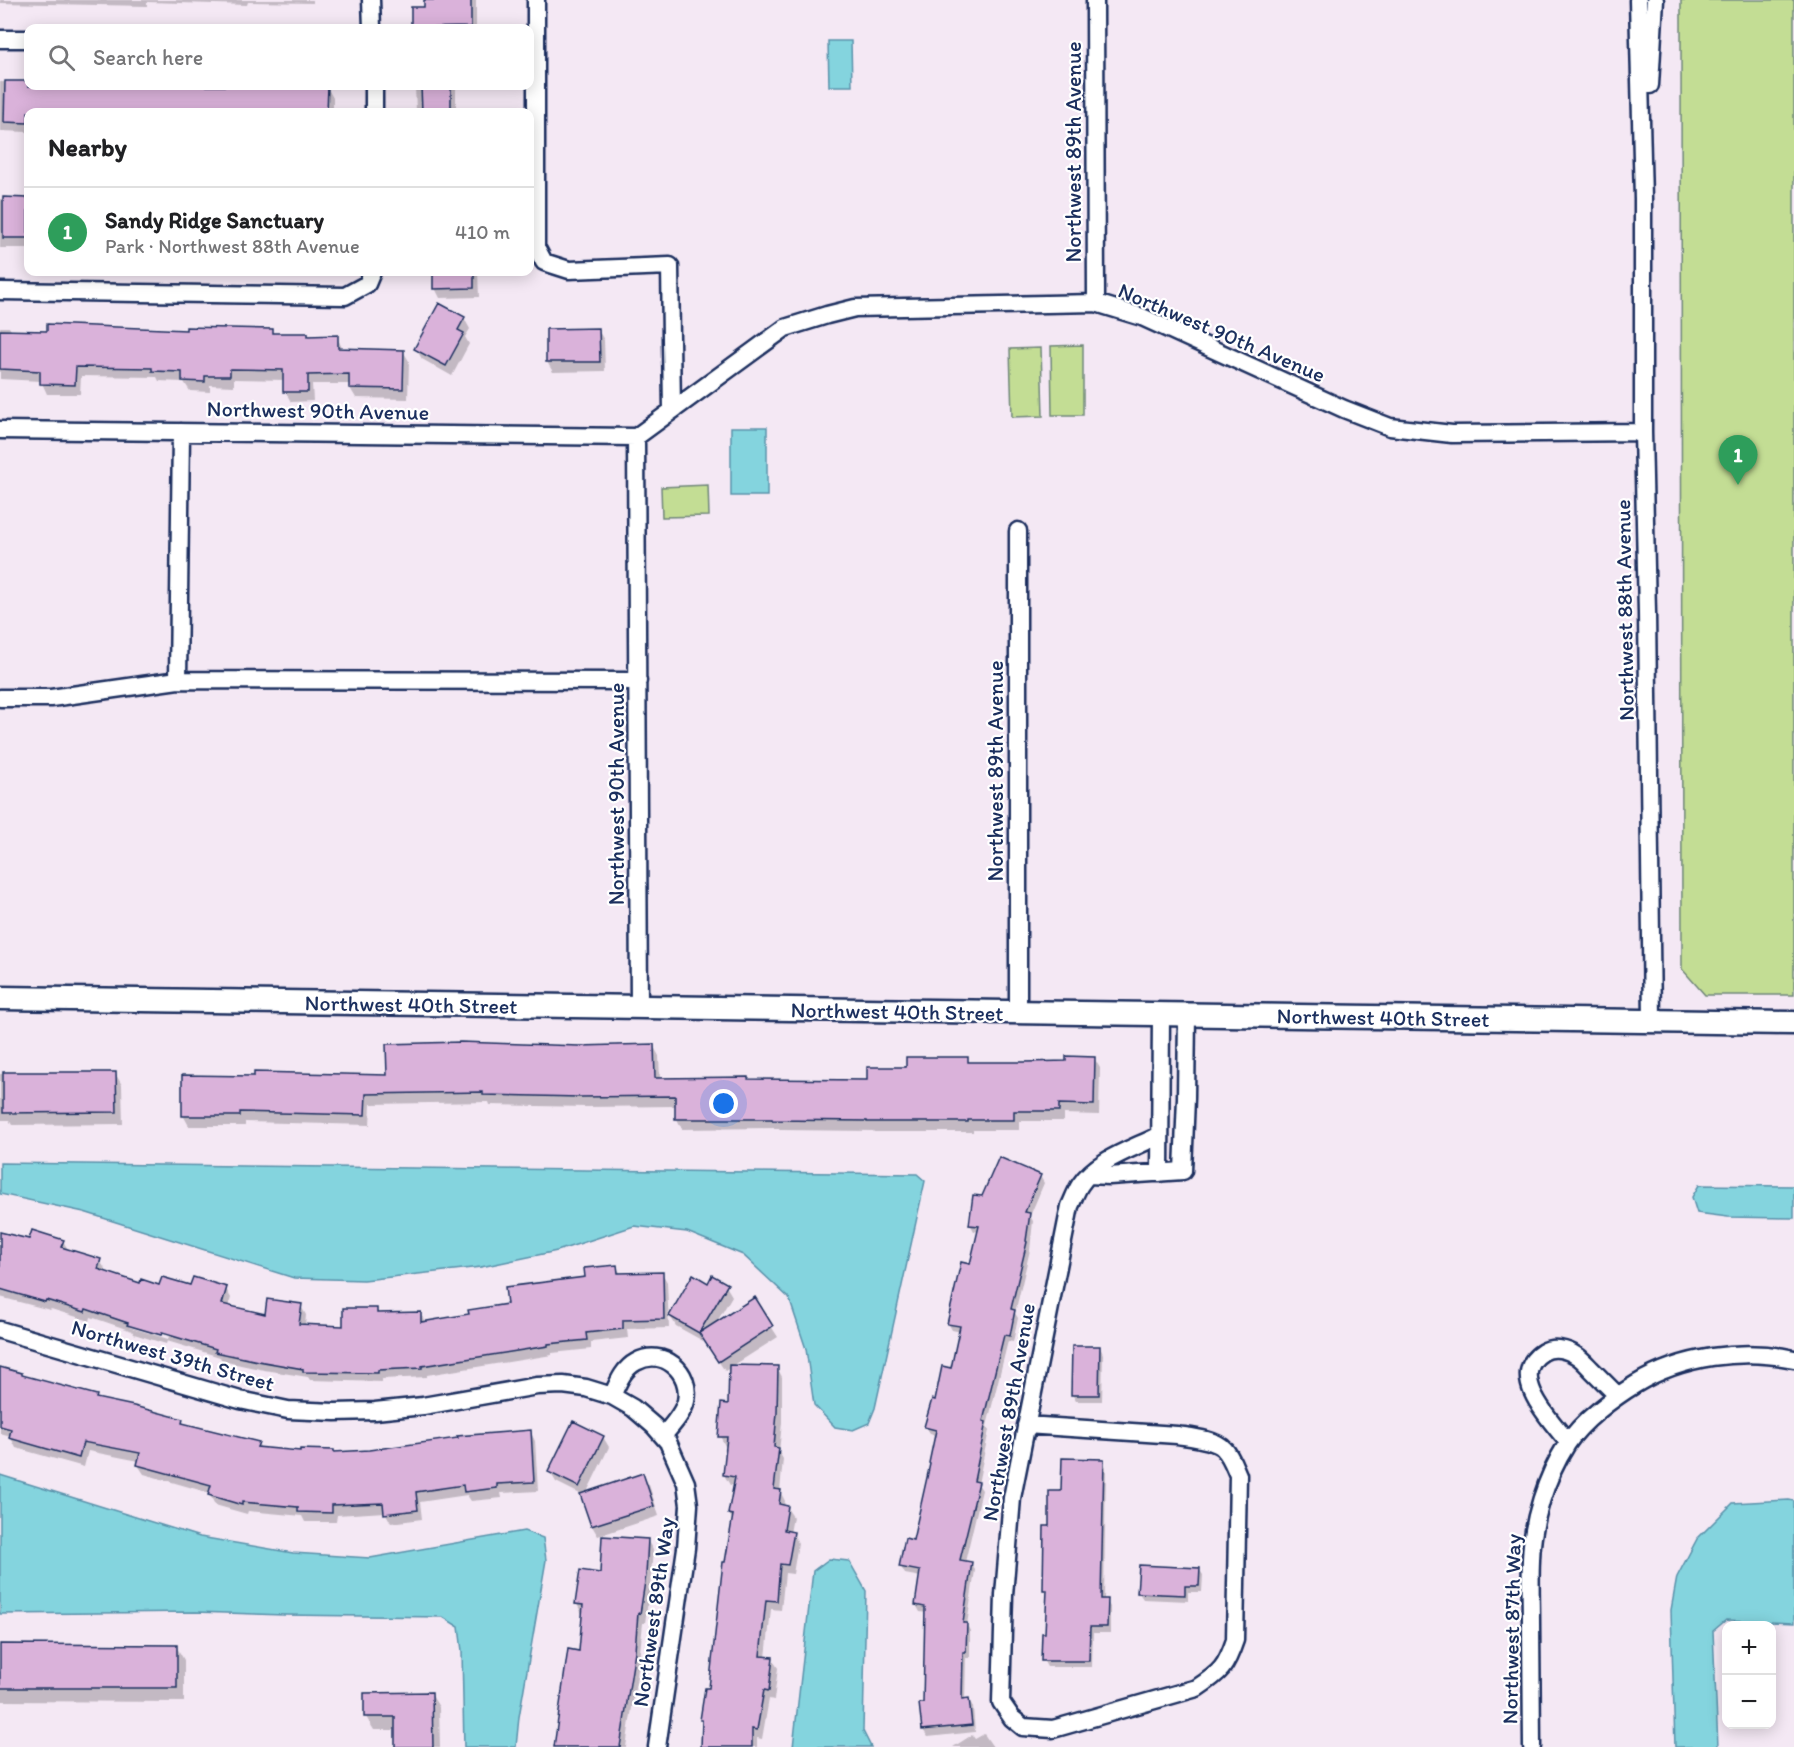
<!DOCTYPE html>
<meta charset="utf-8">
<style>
body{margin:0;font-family:Itim,sans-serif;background:#f2f2f2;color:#202124}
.controls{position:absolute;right:18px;bottom:18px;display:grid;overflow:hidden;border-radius:12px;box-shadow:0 3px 15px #0003}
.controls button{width:54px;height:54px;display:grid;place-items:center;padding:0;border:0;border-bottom:2px solid #e0e0e0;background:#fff;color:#202124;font:30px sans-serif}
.you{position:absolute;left:724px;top:1104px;width:21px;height:21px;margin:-15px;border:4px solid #fff;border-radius:50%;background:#1a73e8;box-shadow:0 0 0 9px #1a73e833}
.badge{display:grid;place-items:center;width:39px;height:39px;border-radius:50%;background:#1b2f5e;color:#fff;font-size:20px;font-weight:700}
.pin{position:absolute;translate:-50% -50px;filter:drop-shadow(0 2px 3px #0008)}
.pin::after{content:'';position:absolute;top:32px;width:21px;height:18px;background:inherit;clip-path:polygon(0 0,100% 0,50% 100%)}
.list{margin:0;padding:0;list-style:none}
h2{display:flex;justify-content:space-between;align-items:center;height:78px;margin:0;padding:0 24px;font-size:26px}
h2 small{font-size:20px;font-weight:400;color:#757577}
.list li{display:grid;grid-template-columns:39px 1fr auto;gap:18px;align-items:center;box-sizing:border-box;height:90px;padding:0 24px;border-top:2px solid #e0e0e0}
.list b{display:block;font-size:22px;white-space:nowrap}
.list p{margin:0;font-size:20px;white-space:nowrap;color:#757577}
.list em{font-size:20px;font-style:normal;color:#757577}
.icon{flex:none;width:33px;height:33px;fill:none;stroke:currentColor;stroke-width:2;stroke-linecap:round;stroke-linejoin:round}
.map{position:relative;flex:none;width:1794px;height:1747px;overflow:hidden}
.search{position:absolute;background:#fff;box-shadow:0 3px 15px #0003;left:24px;top:24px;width:510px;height:66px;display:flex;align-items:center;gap:15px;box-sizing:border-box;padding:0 21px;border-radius:12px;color:#757577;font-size:22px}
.panel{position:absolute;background:#fff;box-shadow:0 3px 15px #0003;left:24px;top:108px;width:510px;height:168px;border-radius:12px}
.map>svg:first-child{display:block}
</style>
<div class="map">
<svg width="1794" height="1747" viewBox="0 0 1794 1747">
<rect width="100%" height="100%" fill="#f4e8f4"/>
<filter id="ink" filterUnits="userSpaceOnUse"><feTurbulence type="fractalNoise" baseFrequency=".0167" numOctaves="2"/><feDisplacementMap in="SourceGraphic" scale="12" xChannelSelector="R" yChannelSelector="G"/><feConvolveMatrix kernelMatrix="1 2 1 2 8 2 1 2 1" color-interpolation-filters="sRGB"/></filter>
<g filter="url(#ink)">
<path fill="#c3dd94" stroke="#6f8679" stroke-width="1.5" d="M 1681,0 L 1794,0 L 1794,995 L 1705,995 L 1682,969 Z
M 1083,345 L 1083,415 L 1052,415 L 1051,346 Z
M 1041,348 L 1043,416 L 1012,417 L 1010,349 Z
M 708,485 L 709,516 L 662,517 L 661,487 Z"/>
<path fill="#84d4de" stroke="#5a92ab" stroke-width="1.5" d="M 828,41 L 851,41 L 852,86 L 829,86 Z
M 731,427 L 767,427 L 767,496 L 731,496 Z
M 0,1163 L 917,1174 L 925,1181 L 875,1408 L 869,1423 L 853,1430 L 835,1427 L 814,1405 L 806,1349 L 789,1298 L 743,1255 L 687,1232 L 634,1226 L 557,1251 L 481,1267 L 364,1280 L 294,1278 L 84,1212 L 0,1194 Z
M 1699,1185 L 1794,1186 L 1794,1218 L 1728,1217 L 1697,1213 L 1692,1197 Z
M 0,1475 L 200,1537 L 293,1553 L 370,1558 L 524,1531 L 543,1538 L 546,1560 L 519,1717 L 516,1747 L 464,1747 L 462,1651 L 459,1627 L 443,1617 L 284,1615 L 196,1612 L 0,1614 Z
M 1789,1500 L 1794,1501 L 1794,1623 L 1726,1620 L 1713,1631 L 1718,1747 L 1675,1747 L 1671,1610 L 1677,1577 L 1697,1539 L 1733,1503 Z
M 829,1559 L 849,1561 L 866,1591 L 863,1731 L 871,1747 L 793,1747 L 813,1571 Z"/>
<path fill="#0003" fill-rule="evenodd" d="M 0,0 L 313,0 L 313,3 L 248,2 L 247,5 L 147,2 L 147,6 L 0,3 Z
M 425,0 L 476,0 L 476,28 L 413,28 L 413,9 L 426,9 Z
M 0,82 L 28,83 L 28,86 L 260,86 L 327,87 L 333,98 L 333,112 L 28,112 L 28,132 L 0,131 Z
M 415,86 L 456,86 L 456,107 L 459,112 L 416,112 Z
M 0,199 L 28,199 L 28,248 L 0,248 Z
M 434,272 L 478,272 L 479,297 L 440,298 L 435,288 Z
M 464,318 L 470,329 L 465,337 L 469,344 L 452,376 L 422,359 L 416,349 Z
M 0,327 L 9,327 L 12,332 L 272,331 L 274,335 L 308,334 L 309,337 L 337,337 L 343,350 L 403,351 L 409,361 L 408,399 L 356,398 L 350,388 L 350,384 L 312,384 L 313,401 L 291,402 L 285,391 L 285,380 L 234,379 L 234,386 L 210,385 L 210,392 L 190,391 L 184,382 L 159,381 L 157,377 L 81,376 L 80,394 L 47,394 L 41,381 L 0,379 Z
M 598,330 L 604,340 L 605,371 L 553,372 L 547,362 Z
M 653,1045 L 659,1056 L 660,1080 L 868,1081 L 907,1069 L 967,1058 L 969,1063 L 1068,1063 L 1094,1058 L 1100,1068 L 1099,1115 L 1064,1114 L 1064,1121 L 1019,1121 L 1019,1130 L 973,1130 L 973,1132 L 874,1132 L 873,1131 L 780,1130 L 779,1128 L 682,1129 L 677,1119 L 676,1106 L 586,1107 L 490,1105 L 489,1102 L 371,1104 L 370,1125 L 245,1122 L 245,1126 L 189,1126 L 183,1115 L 388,1077 L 579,1047 Z
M 115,1073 L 122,1085 L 123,1124 L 12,1125 L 9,1120 L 0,1120 L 0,1074 Z
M 1040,1176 L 1044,1183 L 1030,1216 L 1033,1221 L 1030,1250 L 1015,1313 L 1018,1318 L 1013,1342 L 1008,1341 L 987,1426 L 989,1430 L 978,1484 L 982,1490 L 965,1562 L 971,1563 L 975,1570 L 967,1625 L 970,1631 L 970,1658 L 966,1658 L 965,1700 L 969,1700 L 973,1707 L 975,1732 L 928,1737 L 923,1730 L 927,1613 L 920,1612 L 916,1605 L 921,1577 L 905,1574 L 901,1567 L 914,1541 L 937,1436 L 930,1434 L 926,1427 L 936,1401 L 952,1370 L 961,1332 L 952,1330 L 948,1323 L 971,1266 L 979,1232 L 974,1231 L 970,1224 L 983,1198 Z
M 0,1233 L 30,1241 L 63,1241 L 69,1251 L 100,1261 L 106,1270 L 105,1273 L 141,1285 L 226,1289 L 231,1298 L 228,1307 L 266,1315 L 301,1306 L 306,1315 L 305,1326 L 344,1327 L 376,1309 L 379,1314 L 420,1313 L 426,1323 L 471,1316 L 509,1306 L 616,1266 L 621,1274 L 662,1273 L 667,1282 L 669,1328 L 627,1329 L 628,1338 L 591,1342 L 591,1349 L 552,1353 L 552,1355 L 427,1375 L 427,1377 L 382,1379 L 382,1382 L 310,1380 L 308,1377 L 264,1370 L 222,1361 L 220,1357 L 167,1341 L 166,1344 L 134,1334 L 132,1331 L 91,1317 L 90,1321 L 51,1309 L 50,1310 L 0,1297 ZM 129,1324 L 169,1336 L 168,1339 L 129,1327 Z
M 709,1285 L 726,1286 L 732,1296 L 715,1325 L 754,1300 L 778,1337 L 731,1367 L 777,1367 L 782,1377 L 782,1423 L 779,1452 L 783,1459 L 780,1491 L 785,1501 L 784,1507 L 787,1508 L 793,1517 L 790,1533 L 793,1533 L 798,1543 L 793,1574 L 785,1573 L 781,1610 L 771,1609 L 766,1658 L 772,1659 L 778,1668 L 774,1700 L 769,1699 L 762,1739 L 757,1738 L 757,1747 L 703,1747 L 703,1723 L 701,1720 L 710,1690 L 726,1564 L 734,1522 L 729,1514 L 735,1485 L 730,1485 L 724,1475 L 727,1446 L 725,1446 L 720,1436 L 730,1405 L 730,1368 L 725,1371 L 705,1341 L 705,1342 L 676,1326 L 670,1316 Z
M 1100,1347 L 1103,1354 L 1102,1401 L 1076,1401 L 1072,1394 Z
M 0,1368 L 21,1374 L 24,1377 L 96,1396 L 98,1400 L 182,1420 L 185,1425 L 258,1443 L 261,1449 L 334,1453 L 369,1451 L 530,1431 L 535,1441 L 538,1491 L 501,1493 L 502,1498 L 471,1501 L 467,1495 L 420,1502 L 422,1519 L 391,1523 L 385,1512 L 337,1515 L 336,1522 L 305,1522 L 302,1516 L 248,1511 L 247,1514 L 215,1505 L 210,1495 L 210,1493 L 144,1474 L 138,1465 L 139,1461 L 88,1451 L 84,1467 L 16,1448 L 11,1438 L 11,1436 L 0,1433 Z
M 603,1437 L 609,1447 L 586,1494 L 643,1475 L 649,1485 L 659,1516 L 598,1536 L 592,1526 L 582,1495 L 556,1482 L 550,1472 Z
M 1103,1461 L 1106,1467 L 1104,1600 L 1107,1601 L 1110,1607 L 1110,1633 L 1093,1633 L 1092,1667 L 1047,1667 L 1043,1660 L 1047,1634 L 1048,1596 L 1044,1589 L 1050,1528 L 1062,1493 Z
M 647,1540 L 653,1550 L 650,1586 L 645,1623 L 643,1623 L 639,1662 L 626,1747 L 555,1747 L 581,1652 L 582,1614 L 577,1604 L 602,1575 Z
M 1199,1569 L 1203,1575 L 1202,1592 L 1188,1592 L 1188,1601 L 1143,1599 L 1139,1593 Z
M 0,1646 L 176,1646 L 184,1660 L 184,1702 L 0,1701 Z
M 431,1694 L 439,1707 L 440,1747 L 397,1747 L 396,1730 L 374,1730 L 366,1717 Z
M 984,1734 L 993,1747 L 953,1747 L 972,1735 L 975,1739 Z"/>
<path fill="#dab2da" stroke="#1b2f5e" stroke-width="1.5" d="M 424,0 L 471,0 L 471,27 L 411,28 L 411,7 L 424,7 Z
M 5,81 L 28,81 L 28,86 L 328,86 L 327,112 L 28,112 L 28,123 L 4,122 Z
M 421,86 L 451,86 L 451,112 L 422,112 Z
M 3,197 L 28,198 L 28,238 L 3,238 Z
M 433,272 L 474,272 L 474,288 L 433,289 Z
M 439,303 L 465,317 L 458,330 L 464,333 L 446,366 L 414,349 Z
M 47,324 L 186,330 L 186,327 L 273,329 L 273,333 L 308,333 L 308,336 L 338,335 L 338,348 L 404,350 L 403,389 L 349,388 L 349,374 L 308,375 L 308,392 L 283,392 L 283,370 L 230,369 L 230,376 L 205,376 L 205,382 L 182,381 L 182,372 L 152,371 L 152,368 L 76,367 L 75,385 L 40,384 L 40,371 L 0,369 L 0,330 L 47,331 Z
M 599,328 L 600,362 L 546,362 L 546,329 Z
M 461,1042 L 579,1046 L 654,1044 L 655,1078 L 748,1077 L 748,1079 L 867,1080 L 867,1067 L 906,1067 L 906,1057 L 968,1057 L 968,1062 L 1024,1062 L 1066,1061 L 1066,1056 L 1095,1057 L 1094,1105 L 1059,1104 L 1059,1111 L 1014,1111 L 1014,1120 L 968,1120 L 968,1122 L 867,1122 L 867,1121 L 772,1120 L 772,1119 L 675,1119 L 675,1096 L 580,1097 L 483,1095 L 483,1092 L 366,1094 L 365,1115 L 240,1112 L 240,1116 L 182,1116 L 182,1075 L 254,1076 L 254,1072 L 387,1075 L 386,1044 Z
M 3,1072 L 116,1072 L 117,1112 L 3,1113 Z
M 999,1157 L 1041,1175 L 1025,1212 L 1030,1213 L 1026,1241 L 1027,1242 L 1011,1309 L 1015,1310 L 1010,1336 L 1004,1335 L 983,1421 L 986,1422 L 974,1481 L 979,1482 L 960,1560 L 972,1562 L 963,1623 L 967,1623 L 966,1652 L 963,1652 L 962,1699 L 969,1698 L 972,1725 L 922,1730 L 919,1703 L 923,1703 L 925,1607 L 915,1605 L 920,1571 L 899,1567 L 905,1538 L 913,1540 L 930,1464 L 929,1463 L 936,1430 L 924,1427 L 932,1399 L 935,1400 L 942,1366 L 951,1368 L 960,1326 L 947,1324 L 961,1262 L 970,1264 L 979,1226 L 969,1225 L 973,1195 L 982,1196 Z
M 32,1230 L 64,1240 L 61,1247 L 101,1259 L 98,1269 L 140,1283 L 141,1279 L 159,1285 L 162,1277 L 190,1285 L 193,1277 L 227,1287 L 222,1304 L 265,1314 L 267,1299 L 302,1304 L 299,1324 L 343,1326 L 343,1308 L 377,1308 L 377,1313 L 421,1312 L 421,1322 L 469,1314 L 468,1310 L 507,1304 L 505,1287 L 585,1277 L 584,1268 L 617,1265 L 618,1273 L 663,1272 L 664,1319 L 623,1320 L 623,1329 L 586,1333 L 587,1340 L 548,1344 L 548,1346 L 422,1366 L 422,1368 L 378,1370 L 378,1373 L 303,1372 L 303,1369 L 258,1361 L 215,1352 L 216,1349 L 162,1333 L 161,1335 L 127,1325 L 128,1323 L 86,1309 L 85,1312 L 46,1300 L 45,1302 L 0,1289 L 0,1232 L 29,1239 Z
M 693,1274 L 708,1283 L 712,1275 L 728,1284 L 699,1333 L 669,1316 Z
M 755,1297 L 773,1326 L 718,1362 L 699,1333 Z
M 1072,1346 L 1100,1346 L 1099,1395 L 1071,1395 Z
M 729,1365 L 778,1366 L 777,1413 L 774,1447 L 779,1448 L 774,1489 L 781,1490 L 779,1504 L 788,1506 L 784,1530 L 794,1532 L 788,1565 L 780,1564 L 777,1601 L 766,1600 L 760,1656 L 773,1657 L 769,1691 L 764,1690 L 757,1730 L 752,1729 L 752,1747 L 701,1747 L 702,1720 L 700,1720 L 705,1688 L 709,1688 L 723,1562 L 725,1562 L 733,1515 L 728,1514 L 735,1477 L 723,1475 L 727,1437 L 718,1437 L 721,1403 L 728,1404 Z
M 0,1367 L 22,1373 L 22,1375 L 97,1395 L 96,1398 L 134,1406 L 183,1419 L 182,1423 L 259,1442 L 257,1447 L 300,1451 L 300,1449 L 334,1450 L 334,1452 L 369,1450 L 458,1438 L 457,1436 L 531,1430 L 534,1482 L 497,1484 L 497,1488 L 464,1492 L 463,1485 L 416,1492 L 418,1510 L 384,1514 L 383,1503 L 332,1505 L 332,1513 L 298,1512 L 298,1507 L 242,1502 L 242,1505 L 208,1495 L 211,1485 L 137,1465 L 140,1453 L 83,1442 L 79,1458 L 9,1438 L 11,1429 L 0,1426 Z
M 573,1421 L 604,1436 L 579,1487 L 548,1472 Z
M 1062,1458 L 1104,1459 L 1101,1599 L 1108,1599 L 1107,1627 L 1090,1627 L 1089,1661 L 1041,1661 L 1042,1633 L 1045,1633 L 1047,1590 L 1043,1590 L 1044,1526 L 1049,1526 L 1049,1491 L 1061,1491 Z
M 643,1473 L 654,1506 L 591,1526 L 580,1494 Z
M 602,1536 L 648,1539 L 646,1575 L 640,1614 L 638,1613 L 635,1651 L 620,1747 L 554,1747 L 568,1649 L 579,1651 L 583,1605 L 575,1604 L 580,1570 L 600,1573 Z
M 1139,1565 L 1200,1568 L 1199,1586 L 1185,1586 L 1185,1595 L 1137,1593 Z
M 0,1644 L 177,1645 L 177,1688 L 0,1688 Z
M 432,1692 L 433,1747 L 395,1747 L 395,1717 L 364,1717 L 364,1693 Z"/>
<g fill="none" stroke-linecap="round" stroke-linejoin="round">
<defs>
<path id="street" d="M 371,0 L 372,28
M 536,0 L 536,247 L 544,262 L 569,270 L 670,266 L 672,411
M 1095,0 L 1096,303
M 1638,0 L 1643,199 L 1643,432 L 1647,613 L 1652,1020
M 0,39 L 28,39
M 1650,85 L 1655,0
M 374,86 L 374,112
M 0,291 L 345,296 L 367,284 L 372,272
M 0,430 L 636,437 L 785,328 L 827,315 L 855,308 L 1096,303 L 1142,317 L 1344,409 L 1390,427 L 1452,434 L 1643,432
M 636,437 L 639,1008
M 1018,531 L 1018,1012
M 178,680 L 181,432
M 0,698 L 51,698 L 178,680 L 638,681
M 1160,1173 L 1161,1013
M 1089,1175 L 1109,1176 L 1183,1171 L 1186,1098 L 1187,1014
M 0,1330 L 240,1400 L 288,1410 L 335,1412 L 375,1411 L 423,1406 L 537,1386 L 563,1385 L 586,1388 L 612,1396 L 633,1408 L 654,1426 L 668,1442 L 686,1483 L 689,1505 L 686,1548 L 657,1747
M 612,1396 C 618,1383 623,1369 636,1362 C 663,1347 692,1372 686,1401 C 683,1414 671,1426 663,1436
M 1026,1425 L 1177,1435 C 1189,1437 1216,1439 1224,1449 C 1231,1456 1234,1466 1238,1475 L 1235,1640 C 1226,1667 1221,1672 1197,1688 L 1053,1729 L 1023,1727 L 1012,1718 L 1001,1702 L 1004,1595 L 1012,1498 L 1070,1206 C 1073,1200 1076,1191 1080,1185 C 1097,1159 1133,1149 1160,1135
M 1568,1442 C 1551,1421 1506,1375 1543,1352 C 1553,1346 1567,1349 1577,1356 C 1582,1359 1587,1365 1591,1369 C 1600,1378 1608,1386 1617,1395
M 1532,1747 C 1532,1706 1531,1665 1531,1624 C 1531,1603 1530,1581 1531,1560 C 1532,1521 1546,1477 1567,1444 C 1582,1421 1613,1398 1636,1384 C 1682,1356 1742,1348 1794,1359"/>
<path id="secondary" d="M 0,998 L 1794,1023"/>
</defs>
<use href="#street" stroke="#1b2f5e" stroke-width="21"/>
<use href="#secondary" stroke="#1b2f5e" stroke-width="27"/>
<use href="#street" stroke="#fff" stroke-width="16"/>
<use href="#secondary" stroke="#fff" stroke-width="22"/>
</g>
</g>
<g text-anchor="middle" stroke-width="4.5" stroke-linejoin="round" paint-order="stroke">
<g font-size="22" fill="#1b2f5e" stroke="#fff">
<text transform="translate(1073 152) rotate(-90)" y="8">Northwest 89th Avenue</text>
<text transform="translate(1222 332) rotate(23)" y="8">Northwest 90th Avenue</text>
<text transform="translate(318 410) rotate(1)" y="8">Northwest 90th Avenue</text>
<text transform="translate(1624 610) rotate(-91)" y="8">Northwest 88th Avenue</text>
<text transform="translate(995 771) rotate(-90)" y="8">Northwest 89th Avenue</text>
<text transform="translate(616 794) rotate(-90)" y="8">Northwest 90th Avenue</text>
<text transform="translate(411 1004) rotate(1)" y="8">Northwest 40th Street</text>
<text transform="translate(897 1011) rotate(1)" y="8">Northwest 40th Street</text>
<text transform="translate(1383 1017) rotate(1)" y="8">Northwest 40th Street</text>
<text transform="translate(173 1355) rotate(16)" y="8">Northwest 39th Street</text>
<text transform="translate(1008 1412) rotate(-80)" y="8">Northwest 89th Avenue</text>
<text transform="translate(653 1612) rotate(-82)" y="8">Northwest 89th Way</text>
<text transform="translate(1511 1629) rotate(-89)" y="8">Northwest 87th Way</text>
</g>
</g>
</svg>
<div class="controls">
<button>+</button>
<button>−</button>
</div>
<div class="you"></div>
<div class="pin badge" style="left:1738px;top:485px;background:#2e9e5b">1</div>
<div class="search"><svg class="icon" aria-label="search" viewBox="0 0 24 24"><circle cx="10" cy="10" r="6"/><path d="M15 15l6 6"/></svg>Search here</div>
<section class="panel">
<h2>Nearby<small></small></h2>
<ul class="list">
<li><span class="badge" style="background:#2e9e5b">1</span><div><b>Sandy Ridge Sanctuary</b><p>Park · Northwest 88th Avenue</p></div><em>410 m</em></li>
</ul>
</section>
</div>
